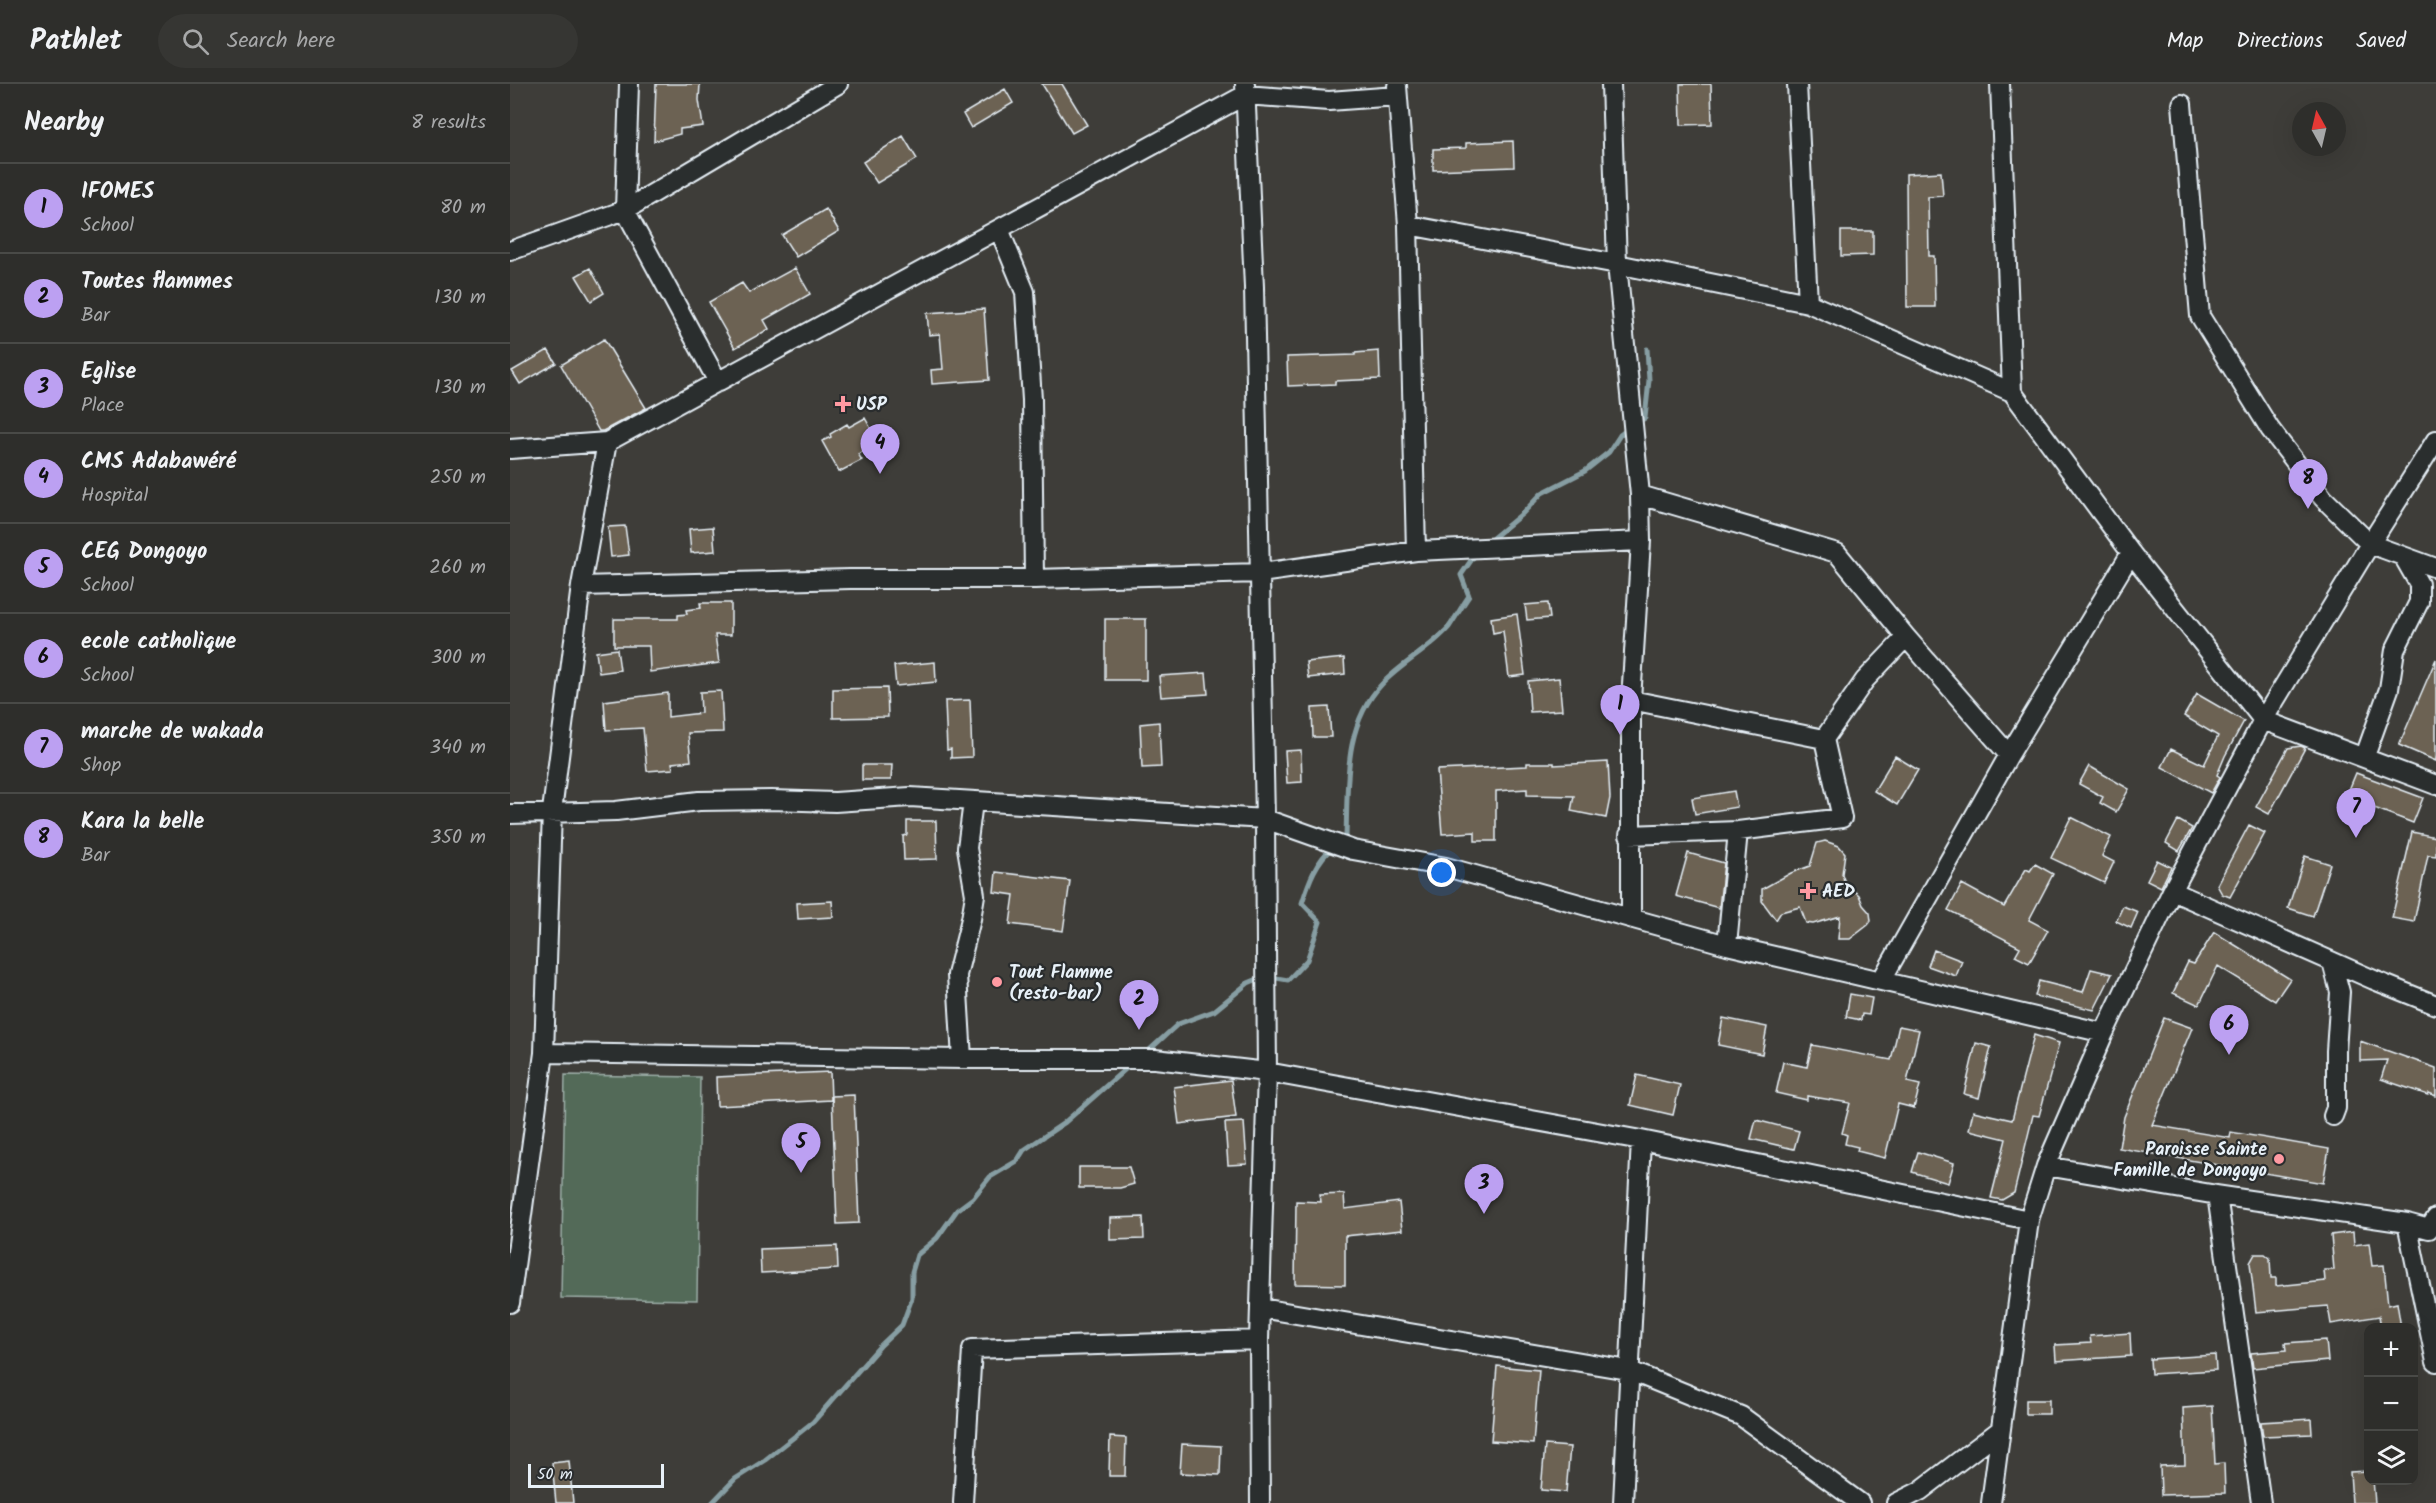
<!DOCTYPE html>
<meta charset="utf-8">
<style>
body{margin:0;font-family:Kalam,sans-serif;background:#363633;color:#f1f3f6}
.controls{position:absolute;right:18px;bottom:18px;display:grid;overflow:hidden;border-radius:12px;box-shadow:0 6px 24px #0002}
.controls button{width:54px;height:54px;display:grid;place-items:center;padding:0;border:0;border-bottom:2px solid #494a47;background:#2e2e2b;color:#f1f3f6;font:30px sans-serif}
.compass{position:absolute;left:1782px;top:18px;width:54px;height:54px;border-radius:50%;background:#2e2e2b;box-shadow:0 6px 24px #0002;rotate:352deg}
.scale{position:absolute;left:18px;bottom:15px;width:136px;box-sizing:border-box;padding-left:6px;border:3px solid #e8f1f8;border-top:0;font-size:16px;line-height:21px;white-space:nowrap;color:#e8f1f8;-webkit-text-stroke:4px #2a2d2e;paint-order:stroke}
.you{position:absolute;left:932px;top:789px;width:21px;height:21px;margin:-15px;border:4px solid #fff;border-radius:50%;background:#1a73e8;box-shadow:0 0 0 9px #1a73e833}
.badge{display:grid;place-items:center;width:39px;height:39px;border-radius:50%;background:#bca0f2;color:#111;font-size:20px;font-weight:700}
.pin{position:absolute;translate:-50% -50px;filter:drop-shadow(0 2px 3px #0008)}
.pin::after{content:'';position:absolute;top:32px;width:21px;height:18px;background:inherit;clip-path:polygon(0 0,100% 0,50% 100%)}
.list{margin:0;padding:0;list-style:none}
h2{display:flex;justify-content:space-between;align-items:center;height:78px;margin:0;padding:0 24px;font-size:26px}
h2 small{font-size:20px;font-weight:400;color:#a7a8a9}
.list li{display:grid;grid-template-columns:39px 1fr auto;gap:18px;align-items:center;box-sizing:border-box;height:90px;padding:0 24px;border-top:2px solid #494a47}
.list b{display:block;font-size:22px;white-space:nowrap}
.list p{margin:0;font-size:20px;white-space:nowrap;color:#a7a8a9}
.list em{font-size:20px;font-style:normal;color:#a7a8a9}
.icon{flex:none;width:33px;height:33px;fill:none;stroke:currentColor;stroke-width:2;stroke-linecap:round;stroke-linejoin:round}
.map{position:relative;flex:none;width:1926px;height:1419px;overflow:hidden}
header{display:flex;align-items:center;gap:36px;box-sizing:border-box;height:84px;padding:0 30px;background:#2e2e2b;border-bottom:2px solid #494a47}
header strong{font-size:28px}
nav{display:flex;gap:33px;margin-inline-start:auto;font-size:21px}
.search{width:420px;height:54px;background:#363633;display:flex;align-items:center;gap:15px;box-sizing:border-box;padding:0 21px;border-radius:33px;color:#a7a8a9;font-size:22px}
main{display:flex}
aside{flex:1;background:#2e2e2b}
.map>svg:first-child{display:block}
</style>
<header>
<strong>Pathlet</strong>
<div class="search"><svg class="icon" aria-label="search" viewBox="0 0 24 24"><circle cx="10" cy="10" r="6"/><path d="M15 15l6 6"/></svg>Search here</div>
<nav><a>Map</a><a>Directions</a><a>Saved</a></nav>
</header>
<main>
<aside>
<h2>Nearby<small>8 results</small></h2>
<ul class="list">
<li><span class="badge">1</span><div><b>IFOMES</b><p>School</p></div><em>80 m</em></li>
<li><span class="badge">2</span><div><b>Toutes flammes</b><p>Bar</p></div><em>130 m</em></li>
<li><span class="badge">3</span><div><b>Eglise</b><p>Place</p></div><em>130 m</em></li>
<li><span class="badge">4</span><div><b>CMS Adabawéré</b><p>Hospital</p></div><em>250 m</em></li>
<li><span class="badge">5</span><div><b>CEG Dongoyo</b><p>School</p></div><em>260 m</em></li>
<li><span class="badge">6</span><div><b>ecole catholique</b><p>School</p></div><em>300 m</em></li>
<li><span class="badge">7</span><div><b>marche de wakada</b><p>Shop</p></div><em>340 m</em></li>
<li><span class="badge">8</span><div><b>Kara la belle</b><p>Bar</p></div><em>350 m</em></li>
</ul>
</aside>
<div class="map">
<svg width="1926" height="1419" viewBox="0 0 1926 1419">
<rect width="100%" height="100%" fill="#3e3d39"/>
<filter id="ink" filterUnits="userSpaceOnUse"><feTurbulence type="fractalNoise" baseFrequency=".0167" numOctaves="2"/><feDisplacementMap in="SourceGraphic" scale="12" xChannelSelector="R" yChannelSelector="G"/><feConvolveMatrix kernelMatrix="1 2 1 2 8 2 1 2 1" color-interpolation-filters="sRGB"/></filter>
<g filter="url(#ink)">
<path fill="#526b59" stroke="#9daea8" stroke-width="1.5" d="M 55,991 L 190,993 L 187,1216 L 51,1214 Z"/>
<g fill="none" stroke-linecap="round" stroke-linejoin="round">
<path stroke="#879ea3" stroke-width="5" d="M 1126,339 L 1135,334 L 1139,296 L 1137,265
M 978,458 L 1013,429 L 1032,409 L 1075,387 L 1099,368 L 1110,351 L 1118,345
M 831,756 L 836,752 C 838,699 833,641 872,600 C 892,579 920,565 939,543 C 946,533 952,522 959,512 L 951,491 L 967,468
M 635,970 L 668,940 L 704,927 L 738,899 L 755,892 L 778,896 L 797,876 L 810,838 L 792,819 C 799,797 806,777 824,762
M 202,1419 L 225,1395 L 255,1376 L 303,1338 L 370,1262 L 392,1241 L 402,1214 L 402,1188 L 407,1171 L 427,1154 L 447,1126 L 463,1114 L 480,1093 L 507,1077 L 514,1066 L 554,1039 L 620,981"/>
</g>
<path fill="#6c6253" stroke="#e8f1f8" stroke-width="1.5" d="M 146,0 L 190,0 L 189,16 L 193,42 L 170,45 L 170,50 L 144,57 Z
M 532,0 L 552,0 L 577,41 L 562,49 Z
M 1170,0 L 1201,0 L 1202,40 L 1171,41 Z
M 495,5 L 503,19 L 461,44 L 453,30 Z
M 393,52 L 407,75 L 367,99 L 353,78 Z
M 1003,57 L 1004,83 L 923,86 L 923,65 L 956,64 L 956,59 Z
M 1431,88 L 1433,112 L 1418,113 L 1419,172 L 1424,172 L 1425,223 L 1397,223 L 1396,90 Z
M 316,125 L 329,147 L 286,173 L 272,151 Z
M 1331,147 L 1363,147 L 1363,171 L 1331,172 Z
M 80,184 L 94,209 L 81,217 L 66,192 Z
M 285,184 L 300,210 L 254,236 L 259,245 L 225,264 L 199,218 L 232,199 L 239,209 Z
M 474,225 L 479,296 L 422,300 L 421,286 L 433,285 L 430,250 L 419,251 L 417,229 Z
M 94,255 L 136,324 L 93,347 L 89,347 L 51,281 Z
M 38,266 L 46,279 L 10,300 L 2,287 Z
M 869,267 L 870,295 L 825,297 L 825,300 L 778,302 L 777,273 L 845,271 L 845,269 Z
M 355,334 L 369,359 L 348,370 L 352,376 L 329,388 L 312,357 L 321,353 L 320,350 L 337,340 L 339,343 Z
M 115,442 L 119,471 L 101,473 L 98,443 Z
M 203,443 L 205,467 L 181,469 L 179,445 Z
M 190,519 L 221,519 L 221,551 L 205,551 L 209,579 L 140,588 L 139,562 L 104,562 L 104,535 L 168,535 L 168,531 L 177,530 L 176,526 L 191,524 Z
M 1038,519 L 1040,534 L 1017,536 L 1015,521 Z
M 1007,530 L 1015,591 L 999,593 L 993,547 L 983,549 L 981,534 Z
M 595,535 L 636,535 L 636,596 L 595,596 Z
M 107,565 L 110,586 L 89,589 L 86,568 Z
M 834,574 L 835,590 L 798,594 L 796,578 Z
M 1926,575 L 1926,677 L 1889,661 Z
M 425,578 L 426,598 L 386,602 L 384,582 Z
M 696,589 L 698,610 L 651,613 L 649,592 Z
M 1049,594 L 1052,626 L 1020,628 L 1018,597 Z
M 377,604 L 378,633 L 323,634 L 323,605 Z
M 211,607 L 213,648 L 178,649 L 181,677 L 162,679 L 163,685 L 137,687 L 133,644 L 96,646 L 94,617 L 158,609 L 158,633 L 191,629 L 190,608 Z
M 1687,610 L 1734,637 L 1715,672 L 1707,691 L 1710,693 L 1701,709 L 1652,683 L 1661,665 L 1694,681 L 1708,652 L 1674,632 Z
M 460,616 L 462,673 L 441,674 L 441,665 L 437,666 L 435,617 Z
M 819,623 L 821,653 L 803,653 L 802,624 Z
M 649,638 L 651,683 L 632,684 L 630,640 Z
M 1791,662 L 1795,664 L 1759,730 L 1746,723 L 1778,664 Z
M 791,666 L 792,698 L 777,699 L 775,667 Z
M 1385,672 L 1408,686 L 1387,721 L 1364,707 Z
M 1098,678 L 1100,714 L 1096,734 L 1061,727 L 1064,712 L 1017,711 L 1017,705 L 986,707 L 986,757 L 965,757 L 965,748 L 932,750 L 927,686 L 1017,682 L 1017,679 L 1044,679 L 1044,681 Z
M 352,681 L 382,681 L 381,696 L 352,696 Z
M 1579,682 L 1619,705 L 1606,728 L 1590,719 L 1593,713 L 1569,700 Z
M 1846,689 L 1913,714 L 1903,739 L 1836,713 Z
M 1224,707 L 1227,723 L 1185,730 L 1182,714 Z
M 1561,733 L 1601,753 L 1592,772 L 1604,778 L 1594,799 L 1541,774 Z
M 1668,736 L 1682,744 L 1669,767 L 1656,759 Z
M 397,737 L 426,737 L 427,775 L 394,776 L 393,752 L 397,751 Z
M 1739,741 L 1755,749 L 1720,813 L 1712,810 L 1707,801 Z
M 1902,748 L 1926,753 L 1926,772 L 1918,771 L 1904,838 L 1882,834 Z
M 1315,757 L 1329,762 L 1335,769 L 1332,790 L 1335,799 L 1349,811 L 1353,821 L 1360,829 L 1361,837 L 1358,841 L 1340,855 L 1328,855 L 1330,832 L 1303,840 L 1296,839 L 1290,823 L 1271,828 L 1266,836 L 1252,817 L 1252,805 L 1281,789 L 1300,782 L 1307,759 Z
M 1178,769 L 1214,779 L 1209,824 L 1166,812 Z
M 1795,772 L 1820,780 L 1803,832 L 1778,824 Z
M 1647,776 L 1661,783 L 1651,803 L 1637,796 Z
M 1525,780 L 1543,790 L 1519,836 L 1538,846 L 1519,879 L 1505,872 L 1510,863 L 1438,826 L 1452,800 L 1494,823 L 1516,785 L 1520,787 Z
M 486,788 L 560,797 L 553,847 L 500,840 L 504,811 L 484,808 Z
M 322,817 L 323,833 L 288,835 L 287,819 Z
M 1613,822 L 1628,828 L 1621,844 L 1606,837 Z
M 1704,848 L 1780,895 L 1765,917 L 1708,882 L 1689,921 L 1663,909 L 1678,878 L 1684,880 Z
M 1424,866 L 1452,877 L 1446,892 L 1418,882 Z
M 1581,885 L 1602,890 L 1584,926 L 1525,912 L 1529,897 L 1573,908 Z
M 1340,910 L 1362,914 L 1359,931 L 1352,930 L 1351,936 L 1336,933 Z
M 1213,934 L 1257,943 L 1252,970 L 1208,961 Z
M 1654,934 L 1682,944 L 1642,1041 L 1720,1054 L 1721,1048 L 1819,1065 L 1813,1099 L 1609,1064 L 1614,1033 Z
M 1389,942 L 1409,946 L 1397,998 L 1410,1001 L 1404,1024 L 1388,1020 L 1375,1074 L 1347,1067 L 1348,1063 L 1335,1060 L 1337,1051 L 1332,1049 L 1340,1019 L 1297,1012 L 1297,1016 L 1266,1009 L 1273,978 L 1297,983 L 1302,961 L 1381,976 Z
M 1524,951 L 1549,959 L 1529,1032 L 1523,1031 L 1504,1109 L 1492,1116 L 1481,1114 L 1496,1055 L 1459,1046 L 1463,1027 L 1502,1036 Z
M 1850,957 L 1926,984 L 1926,1012 L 1919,1009 L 1918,1011 L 1871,995 L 1877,976 L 1850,977 Z
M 1466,959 L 1481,963 L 1469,1014 L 1454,1010 Z
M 320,988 L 321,1016 L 207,1022 L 206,993 Z
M 1127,991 L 1170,1001 L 1163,1031 L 1120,1021 Z
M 721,996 L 726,1033 L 669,1040 L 664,1003 Z
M 344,1011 L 349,1139 L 327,1140 L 322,1012 Z
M 1246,1036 L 1289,1047 L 1284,1065 L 1241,1055 Z
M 734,1038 L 737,1080 L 718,1081 L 715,1039 Z
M 1408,1068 L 1444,1079 L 1438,1099 L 1402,1088 Z
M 569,1083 L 619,1083 L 624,1100 L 610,1104 L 569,1104 Z
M 834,1110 L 835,1125 L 889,1118 L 892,1146 L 835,1152 L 835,1201 L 785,1200 L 786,1117 L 811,1118 L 810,1111 Z
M 633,1133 L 634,1155 L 600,1156 L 600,1134 Z
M 1843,1148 L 1844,1161 L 1859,1159 L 1862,1182 L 1874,1181 L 1878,1221 L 1887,1219 L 1891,1244 L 1871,1244 L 1869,1232 L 1821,1240 L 1818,1222 L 1746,1228 L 1740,1179 L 1745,1170 L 1755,1170 L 1760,1174 L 1761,1194 L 1766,1194 L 1766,1202 L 1815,1197 L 1814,1186 L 1824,1186 L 1821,1151 Z
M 327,1162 L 328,1185 L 251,1189 L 250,1165 Z
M 1620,1249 L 1621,1272 L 1546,1277 L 1545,1261 L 1581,1259 L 1580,1252 Z
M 1816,1256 L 1818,1277 L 1743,1284 L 1741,1269 L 1776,1266 L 1775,1259 Z
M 1705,1271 L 1706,1286 L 1641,1290 L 1640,1275 Z
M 987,1282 L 1029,1286 L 1023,1360 L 981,1357 Z
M 1516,1316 L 1539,1316 L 1539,1330 L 1516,1330 Z
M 1702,1322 L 1705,1380 L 1714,1379 L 1715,1409 L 1651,1411 L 1650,1382 L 1675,1381 L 1673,1324 Z
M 1801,1335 L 1802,1350 L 1753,1352 L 1751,1338 Z
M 600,1353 L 616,1354 L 615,1392 L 599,1392 Z
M 672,1360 L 711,1362 L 710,1391 L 670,1389 Z
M 1035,1361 L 1060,1363 L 1056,1408 L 1031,1406 Z
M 59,1377 L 63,1419 L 46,1419 L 42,1379 Z
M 1858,1387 L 1858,1396 L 1863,1396 L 1865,1419 L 1842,1419 L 1840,1388 Z"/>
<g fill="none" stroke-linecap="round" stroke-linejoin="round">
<defs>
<path id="minor" d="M 119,0 L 115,126 L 208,298
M 735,0 L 744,203 L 755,735 L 757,988 L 749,1256 L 750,1419
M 1287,0 L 1298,219
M 1490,0 L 1502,308 L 1621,469 L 1753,636 L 1926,701
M 887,2 L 898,141 L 906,467
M 1672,20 L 1690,232 L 1760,345 L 1813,414 L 1860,460 L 1926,484
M 898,141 L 1107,180 L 1101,0
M 489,145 L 515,208 L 522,316 L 524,495
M 0,167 L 115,126 L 328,0
M 0,365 L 97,358 L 735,11 L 819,17 L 887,12
M 1130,411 L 1327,469 L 1396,553 L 1499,671
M 71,502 L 340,495 L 524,495 L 751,489 L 906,467 L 1131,457
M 1121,616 L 1314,655
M 1855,672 L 1879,605 L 1885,566 L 1909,518 L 1909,500 L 1893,472
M 0,730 L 106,727 L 189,717 L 261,716 L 325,718 L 400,713 L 755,735 L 843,766 L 936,783 L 1217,861 L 1594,949
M 1119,751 L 1228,747 L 1332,734 L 1314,655 L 1355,596 L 1396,553
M 1662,807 L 1864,896 L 1926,921
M 1121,834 L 1121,616 L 1131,457 L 1130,411 L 1107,180 L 1298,219 L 1502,308
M 1217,861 L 1228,747
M 1822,878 L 1830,908 L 1826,967 L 1826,1024 L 1823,1032
M 1371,897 L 1499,671 L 1621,469
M 34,969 L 452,975 L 645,975 L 757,988 L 1131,1056 L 1519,1136
M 452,975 L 447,891 L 461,835 L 465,811 L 457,764 L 463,718
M 1536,1082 L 1707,1111 L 1897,1139 L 1926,1278
M 1707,1111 L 1751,1419
M 1897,1139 L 1919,1145 L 1926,1134
M 0,1219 L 34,969 L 42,727 L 71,502 L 97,358
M 751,1224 L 1118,1286 L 1231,1332 L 1350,1419
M 453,1419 L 462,1265 L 749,1256
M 1113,1419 L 1131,1056
M 1386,1419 L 1410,1407 L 1490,1346
M 1481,1419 L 1519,1136 L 1536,1082 L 1594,949 L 1662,807 L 1753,636 L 1860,460 L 1926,356"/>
</defs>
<use href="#minor" stroke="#e8f1f8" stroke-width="22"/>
<use href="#minor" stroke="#2a2d2e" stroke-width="18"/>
</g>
</g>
<g fill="#ff9aa2" stroke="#2a2d2e" stroke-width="2">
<path d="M330 311h6v6h6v6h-6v6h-6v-6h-6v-6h6z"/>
<path d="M1295 798h6v6h6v6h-6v6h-6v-6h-6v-6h6z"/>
<circle cx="487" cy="898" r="6"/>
<circle cx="1769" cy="1075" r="6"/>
</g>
<g text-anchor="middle" stroke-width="4.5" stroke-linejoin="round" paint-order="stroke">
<g font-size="18" font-weight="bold" fill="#e8f1f8" stroke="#2a2d2e" text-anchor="start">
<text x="346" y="326">USP</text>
<text x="1312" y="813">AED</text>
<text x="499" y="894">Tout Flamme<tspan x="499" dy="21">(resto-bar)</tspan></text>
<text x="1757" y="1071" text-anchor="end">Paroisse Sainte<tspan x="1757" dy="21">Famille de Dongoyo</tspan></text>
</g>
</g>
</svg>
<div class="controls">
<button>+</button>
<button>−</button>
<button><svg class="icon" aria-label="layers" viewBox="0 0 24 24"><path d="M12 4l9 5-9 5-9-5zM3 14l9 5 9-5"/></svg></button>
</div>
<svg class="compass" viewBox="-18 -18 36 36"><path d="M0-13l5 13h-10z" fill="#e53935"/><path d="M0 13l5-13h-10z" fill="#a7a8a9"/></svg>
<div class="scale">50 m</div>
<div class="you"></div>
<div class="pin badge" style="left:1110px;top:651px">1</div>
<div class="pin badge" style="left:629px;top:946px">2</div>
<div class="pin badge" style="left:974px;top:1130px">3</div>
<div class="pin badge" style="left:370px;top:390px">4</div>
<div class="pin badge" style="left:291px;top:1089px">5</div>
<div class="pin badge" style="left:1719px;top:971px">6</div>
<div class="pin badge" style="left:1846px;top:754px">7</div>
<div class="pin badge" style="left:1798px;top:425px">8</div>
</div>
</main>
